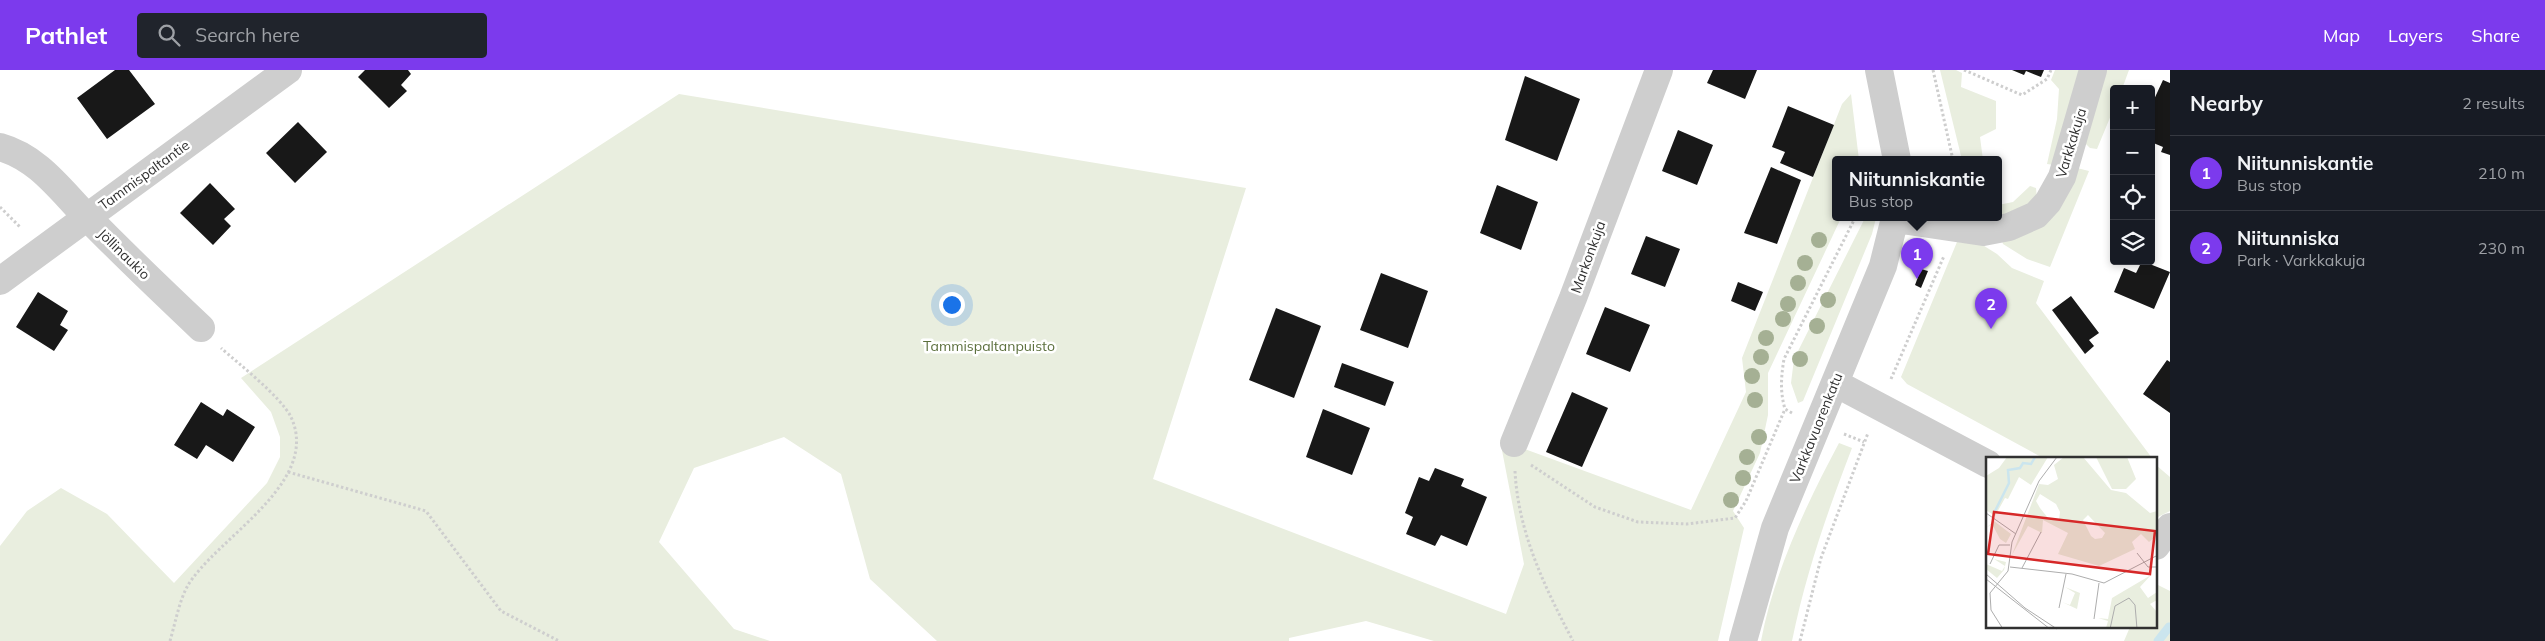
<!DOCTYPE html>
<meta charset="utf-8">
<style>
body{margin:0;font-family:Mulish,sans-serif;background:#20242c;color:#f1f3f6}
.controls{position:absolute;right:15px;top:15px;display:grid;overflow:hidden;border-radius:5px;box-shadow:0 2px 8px #0003}
.controls button{width:45px;height:45px;display:grid;place-items:center;padding:0;border:0;border-bottom:1px solid #363941;background:#171b24;color:#f1f3f6;font:25px sans-serif}
.you{position:absolute;left:951px;top:234px;width:18px;height:18px;margin:-12px;border:4px solid #fff;border-radius:50%;background:#1a73e8;box-shadow:0 0 0 8px #1a73e833}
.badge{display:grid;place-items:center;width:32px;height:32px;border-radius:50%;background:#7c3aed;color:#fff;font-size:16px;font-weight:700}
.pin{position:absolute;translate:-50% -41px;filter:drop-shadow(0 1px 2px #0008)}
.pin::after{content:'';position:absolute;top:26px;width:18px;height:15px;background:inherit;clip-path:polygon(0 0,100% 0,50% 100%)}
.popup{position:absolute;left:1832px;top:86px;width:170px;height:65px;box-sizing:border-box;display:grid;place-content:center;border-radius:5px;background:#171b24;filter:drop-shadow(0 1px 4px #0005);font-size:16px;white-space:nowrap;color:#9ea1a6}
.popup b{font-size:19px;color:#f1f3f6}
.popup::after{content:'';position:absolute;left:50%;top:100%;margin-left:-10px;border:10px solid transparent;border-top-color:#171b24}
.list{margin:0;padding:0;list-style:none}
h2{display:flex;justify-content:space-between;align-items:center;height:65px;margin:0;padding:0 20px;font-size:21px}
h2 small{font-size:16px;font-weight:400;color:#9ea1a6}
.list li{display:grid;grid-template-columns:32px 1fr auto;gap:15px;align-items:center;box-sizing:border-box;height:75px;padding:0 20px;border-top:1px solid #363941}
.list b{display:block;font-size:19px;white-space:nowrap}
.list p{margin:0;font-size:16px;white-space:nowrap;color:#9ea1a6}
.list em{font-size:16px;font-style:normal;color:#9ea1a6}
.icon{flex:none;width:28px;height:28px;fill:none;stroke:currentColor;stroke-width:2;stroke-linecap:round;stroke-linejoin:round}
.map{position:relative;flex:none;width:2170px;height:571px;overflow:hidden}
header{display:flex;align-items:center;gap:30px;box-sizing:border-box;height:70px;padding:0 25px;background:#7c3aed;color:#fff}
header strong{font-size:24px}
nav{display:flex;gap:28px;margin-inline-start:auto;font-size:18px}
.search{width:350px;height:45px;background:#20242c;display:flex;align-items:center;gap:12px;box-sizing:border-box;padding:0 18px;border-radius:5px;color:#9ea1a6;font-size:19px}
main{display:flex}
aside{flex:1;background:#171b24}
.map>svg:first-child{display:block}
</style>
<header>
<strong>Pathlet</strong>
<div class="search"><svg class="icon" aria-label="search" viewBox="0 0 24 24"><circle cx="10" cy="10" r="6"/><path d="M15 15l6 6"/></svg>Search here</div>
<nav><a>Map</a><a>Layers</a><a>Share</a></nav>
</header>
<main>
<div class="map">
<svg width="2170" height="571" viewBox="0 0 2170 571">
<rect width="100%" height="100%" fill="#fff"/>
<path fill="#e9eedf" d="M 1940,0 L 1956,0 L 1962,3 L 1961,17 L 1996,31 L 1996,59 L 1980,67 L 1983,90 L 1962,90 Z
M 2055,0 L 2082,0 L 2054,95 L 2047,94 L 2057,49 L 2059,19 L 2051,10 Z
M 2102,0 L 2129,0 L 2122,19 L 2114,19 L 2114,38 L 2097,79 L 2090,78 L 2085,73 Z
M 679,24 L 1246,118 L 1153,409 L 1506,544 L 1524,494 L 1500,370 L 1691,440 L 1746,322 L 1742,288 L 1842,34 L 1851,24 L 1859,90 L 1836,90 L 1836,148 L 1841,148 L 1768,303 L 1768,345 L 1760,383 L 1733,441 L 1744,458 L 1718,571 L 1434,571 L 1366,551 L 1289,568 L 1289,571 L 937,571 L 870,509 L 841,404 L 784,367 L 694,398 L 659,472 L 734,559 L 770,571 L 0,571 L 0,476 L 27,441 L 61,418 L 107,444 L 174,513 L 267,413 L 280,387 L 280,367 L 271,342 L 241,308 Z
M 2077,98 L 2089,101 L 2050,197 L 2027,189 L 2003,174 L 2002,171 Z
M 2030,116 L 2036,118 L 2037,129 L 2009,149 L 1964,148 L 1998,148 L 1998,135 L 2013,132 Z
M 1865,148 L 1876,148 L 1872,164 L 1803,331 L 1798,333 L 1791,313 L 1794,289 Z
M 1957,172 L 1981,174 L 1997,184 L 2012,198 L 2044,211 L 2036,233 L 2152,388 L 2043,388 L 1907,314 L 1901,307 Z
M 1839,373 L 1852,378 C 1827,443 1806,503 1792,571 L 1761,571 C 1774,502 1806,435 1839,373 Z
M 2156,395 L 2170,407 L 2170,441 L 2156,448 Z
M 2156,514 L 2170,521 L 2170,571 L 2124,571 L 2130,557 L 2156,557 Z"/>
<g fill="none" stroke-linecap="round" stroke-linejoin="round">
<path stroke="#cbe5ee" stroke-width="9" d="M 2158,571 L 2169,557"/>
</g>
<path fill="#181818" d="M 115,0 L 129,0 L 155,34 L 107,69 L 77,28 Z
M 365,0 L 408,0 L 411,4 L 401,15 L 407,21 L 389,38 L 358,7 Z
M 1713,0 L 1757,0 L 1745,29 L 1707,13 Z
M 2012,0 L 2044,0 L 2041,7 L 2026,1 L 2024,5 Z
M 1525,6 L 1580,29 L 1557,91 L 1505,70 Z
M 2163,10 L 2170,13 L 2170,85 L 2161,82 L 2163,77 L 2151,72 L 2151,36 Z
M 1788,36 L 1834,55 L 1813,107 L 1780,93 L 1785,82 L 1772,77 Z
M 298,52 L 327,82 L 295,113 L 266,83 Z
M 1678,60 L 1713,75 L 1697,115 L 1662,101 Z
M 1771,97 L 1801,110 L 1777,174 L 1744,163 Z
M 210,113 L 235,139 L 224,149 L 231,156 L 213,175 L 180,143 Z
M 1497,115 L 1538,132 L 1521,180 L 1480,163 Z
M 1646,166 L 1680,179 L 1665,217 L 1631,204 Z
M 2142,191 L 2170,202 L 2154,239 L 2114,222 L 2124,198 L 2136,203 Z
M 1921,199 L 1928,201 L 1921,218 L 1915,215 Z
M 1381,203 L 1428,221 L 1408,278 L 1360,260 Z
M 1738,212 L 1763,222 L 1755,241 L 1731,231 Z
M 38,222 L 68,241 L 60,255 L 68,260 L 54,281 L 16,257 Z
M 2071,226 L 2099,263 L 2089,270 L 2094,276 L 2085,284 L 2052,240 Z
M 1605,237 L 1650,255 L 1630,302 L 1586,284 Z
M 1276,238 L 1321,256 L 1294,328 L 1249,310 Z
M 2167,290 L 2170,292 L 2170,343 L 2143,324 Z
M 1342,293 L 1394,312 L 1385,336 L 1334,317 Z
M 1572,322 L 1608,338 L 1582,397 L 1546,382 Z
M 201,332 L 223,346 L 227,339 L 255,357 L 233,392 L 206,375 L 197,389 L 174,375 Z
M 1323,339 L 1370,358 L 1352,405 L 1306,387 Z
M 1435,398 L 1464,409 L 1461,416 L 1487,427 L 1467,476 L 1441,465 L 1435,476 L 1406,464 L 1413,447 L 1405,443 L 1419,407 L 1429,411 Z"/>
<g fill="none" stroke-linecap="round" stroke-linejoin="round">
<path stroke="#cecece" stroke-width="3" stroke-dasharray="2.5 2.5" stroke-linecap="butt" d="M 1933,0 L 1953,90
M 1964,0 L 2022,25 L 2047,9 L 2051,0
M 0,137 L 21,158
M 1891,309 L 1944,186
M 1792,343 L 1785,339 C 1780,322 1781,307 1784,289 L 1855,148
M 1844,364 L 1864,372
M 1531,395 L 1595,437 L 1638,452 L 1687,454 L 1735,448 L 1746,431 L 1785,339
M 1515,401 C 1518,462 1545,518 1573,571
M 288,402 L 426,441 L 501,541 L 559,571
M 170,571 C 175,554 179,532 187,517 C 214,469 322,414 291,347 C 281,327 239,294 221,278
M 1800,571 L 1821,488 L 1868,363"/>
<path stroke="#cecece" stroke-width="28" d="M 1879,0 L 1897,90
M 0,77 C 39,88 61,121 88,148 C 125,186 163,222 201,258
M 1895,149 L 1983,162 L 2009,157 L 2036,145 L 2048,132 L 2062,107 L 2093,0
M 0,211 L 288,0
M 1835,313 L 1988,394
M 1514,373 L 1573,228 L 1659,0
M 2156,476 L 2170,457
M 1743,571 L 1775,458 L 1883,196 L 1895,148"/>
</g>
<g fill="#a5b094">
<circle cx="1819" cy="170" r="8"/>
<circle cx="1805" cy="193" r="8"/>
<circle cx="1798" cy="213" r="8"/>
<circle cx="1828" cy="230" r="8"/>
<circle cx="1788" cy="234" r="8"/>
<circle cx="1783" cy="249" r="8"/>
<circle cx="1817" cy="256" r="8"/>
<circle cx="1766" cy="268" r="8"/>
<circle cx="1761" cy="287" r="8"/>
<circle cx="1800" cy="289" r="8"/>
<circle cx="1752" cy="306" r="8"/>
<circle cx="1755" cy="330" r="8"/>
<circle cx="1759" cy="367" r="8"/>
<circle cx="1747" cy="387" r="8"/>
<circle cx="1743" cy="408" r="8"/>
<circle cx="1731" cy="430" r="8"/>
</g>
<g text-anchor="middle" stroke-width="5" stroke-linejoin="round" paint-order="stroke">
<g font-size="14" fill="#313131" stroke="#fff">
<text transform="translate(2071 73) rotate(-73)" y="5">Varkkakuja</text>
<text transform="translate(144 105) rotate(-36)" y="5">Tammispaltantie</text>
<text transform="translate(124 184) rotate(44)" y="5">Jöllinaukio</text>
<text transform="translate(1588 187) rotate(-70)" y="5">Markonkuja</text>
<text transform="translate(1816 358) rotate(-68)" y="5">Varkkavuorenkatu</text>
</g>
<g font-size="14" fill="#5b6f3c" stroke="#fff">
<text x="989" y="281">Tammispaltanpuisto</text>
</g>
</g>
<g transform="translate(1986 387)">
<rect width="171" height="171" fill="#fff"/>
<path d="M 21,0 L 62,0 L 45,28 L 33,20 L 22,42 L 19,41 L 9,59 L 0,53 L 0,19 L 13,11 ZM 78,0 L 97,0 L 125,33 L 140,36 L 164,56 L 171,54 L 171,78 L 163,85 L 155,77 L 146,85 L 149,92 L 113,109 L 72,97 L 82,76 L 57,63 L 56,76 L 42,69 L 26,98 L 53,27 L 62,28 L 72,22 L 68,8 ZM 54,37 L 70,47 L 74,55 L 73,63 L 62,61 L 54,51 L 50,44 ZM 102,58 L 119,76 L 116,81 L 109,82 L 105,79 L 97,63 ZM 110,0 L 141,0 L 150,22 L 140,32 L 126,32 ZM 8,64 L 25,77 L 20,86 L 14,82 L 6,67 L 0,71 ZM 8,102 L 20,105 L 18,113 L 11,121 L 0,112 L 0,107 L 16,114 L 19,109 ZM 165,118 L 154,130 L 162,141 L 171,135 L 171,143 L 164,147 L 171,155 L 171,171 L 120,171 L 122,164 L 112,161 L 122,162 L 126,141 ZM 79,130 L 94,136 L 91,152 L 76,145 L 84,148 L 89,136 Z" fill="#e9eedf" fill-rule="evenodd"/>
<path fill="none" stroke="#cbe5ee" stroke-width="2.5" d="M 8,56 L 23,26 L 22,13 L 34,11 L 37,6 L 45,7 L 49,0"/>
<path fill="none" stroke="#adadad" stroke-width="1" d="M 0,56 L 30,77M 151,96 L 162,110 L 172,110M 4,107 L 13,88 L 24,88M 24,110 L 86,117 L 118,126 L 172,98M 36,111 L 55,75M 0,117 L 39,151 L 71,172M 0,122 L 64,172M 73,151 L 80,117M 108,162 L 113,126M 17,172 L 5,153 L 4,136 L 22,114 L 26,85 L 53,24 L 71,0M 124,172 L 129,149 L 143,141 L 149,148 L 151,172"/>
<path fill="#d62828" fill-opacity="0.15" stroke="#d62828" stroke-width="2.5" d="M 8,55 L 169,74 L 164,117 L 2,97 Z"/>
<rect width="171" height="171" fill="none" stroke="#313131" stroke-width="2.5"/>
</g>
</svg>
<div class="controls">
<button>+</button>
<button>−</button>
<button><svg class="icon" aria-label="locate" viewBox="0 0 24 24"><circle cx="12" cy="12" r="6"/><path d="M12 2v4M12 18v4M2 12h4M18 12h4"/></svg></button>
<button><svg class="icon" aria-label="layers" viewBox="0 0 24 24"><path d="M12 4l9 5-9 5-9-5zM3 14l9 5 9-5"/></svg></button>
</div>
<div class="you"></div>
<div class="pin badge" style="left:1917px;top:209px">1</div>
<div class="popup"><b>Niitunniskantie</b>Bus stop</div>
<div class="pin badge" style="left:1991px;top:259px">2</div>
</div>
<aside>
<h2>Nearby<small>2 results</small></h2>
<ul class="list">
<li><span class="badge">1</span><div><b>Niitunniskantie</b><p>Bus stop</p></div><em>210 m</em></li>
<li><span class="badge">2</span><div><b>Niitunniska</b><p>Park · Varkkakuja</p></div><em>230 m</em></li>
</ul>
</aside>
</main>
